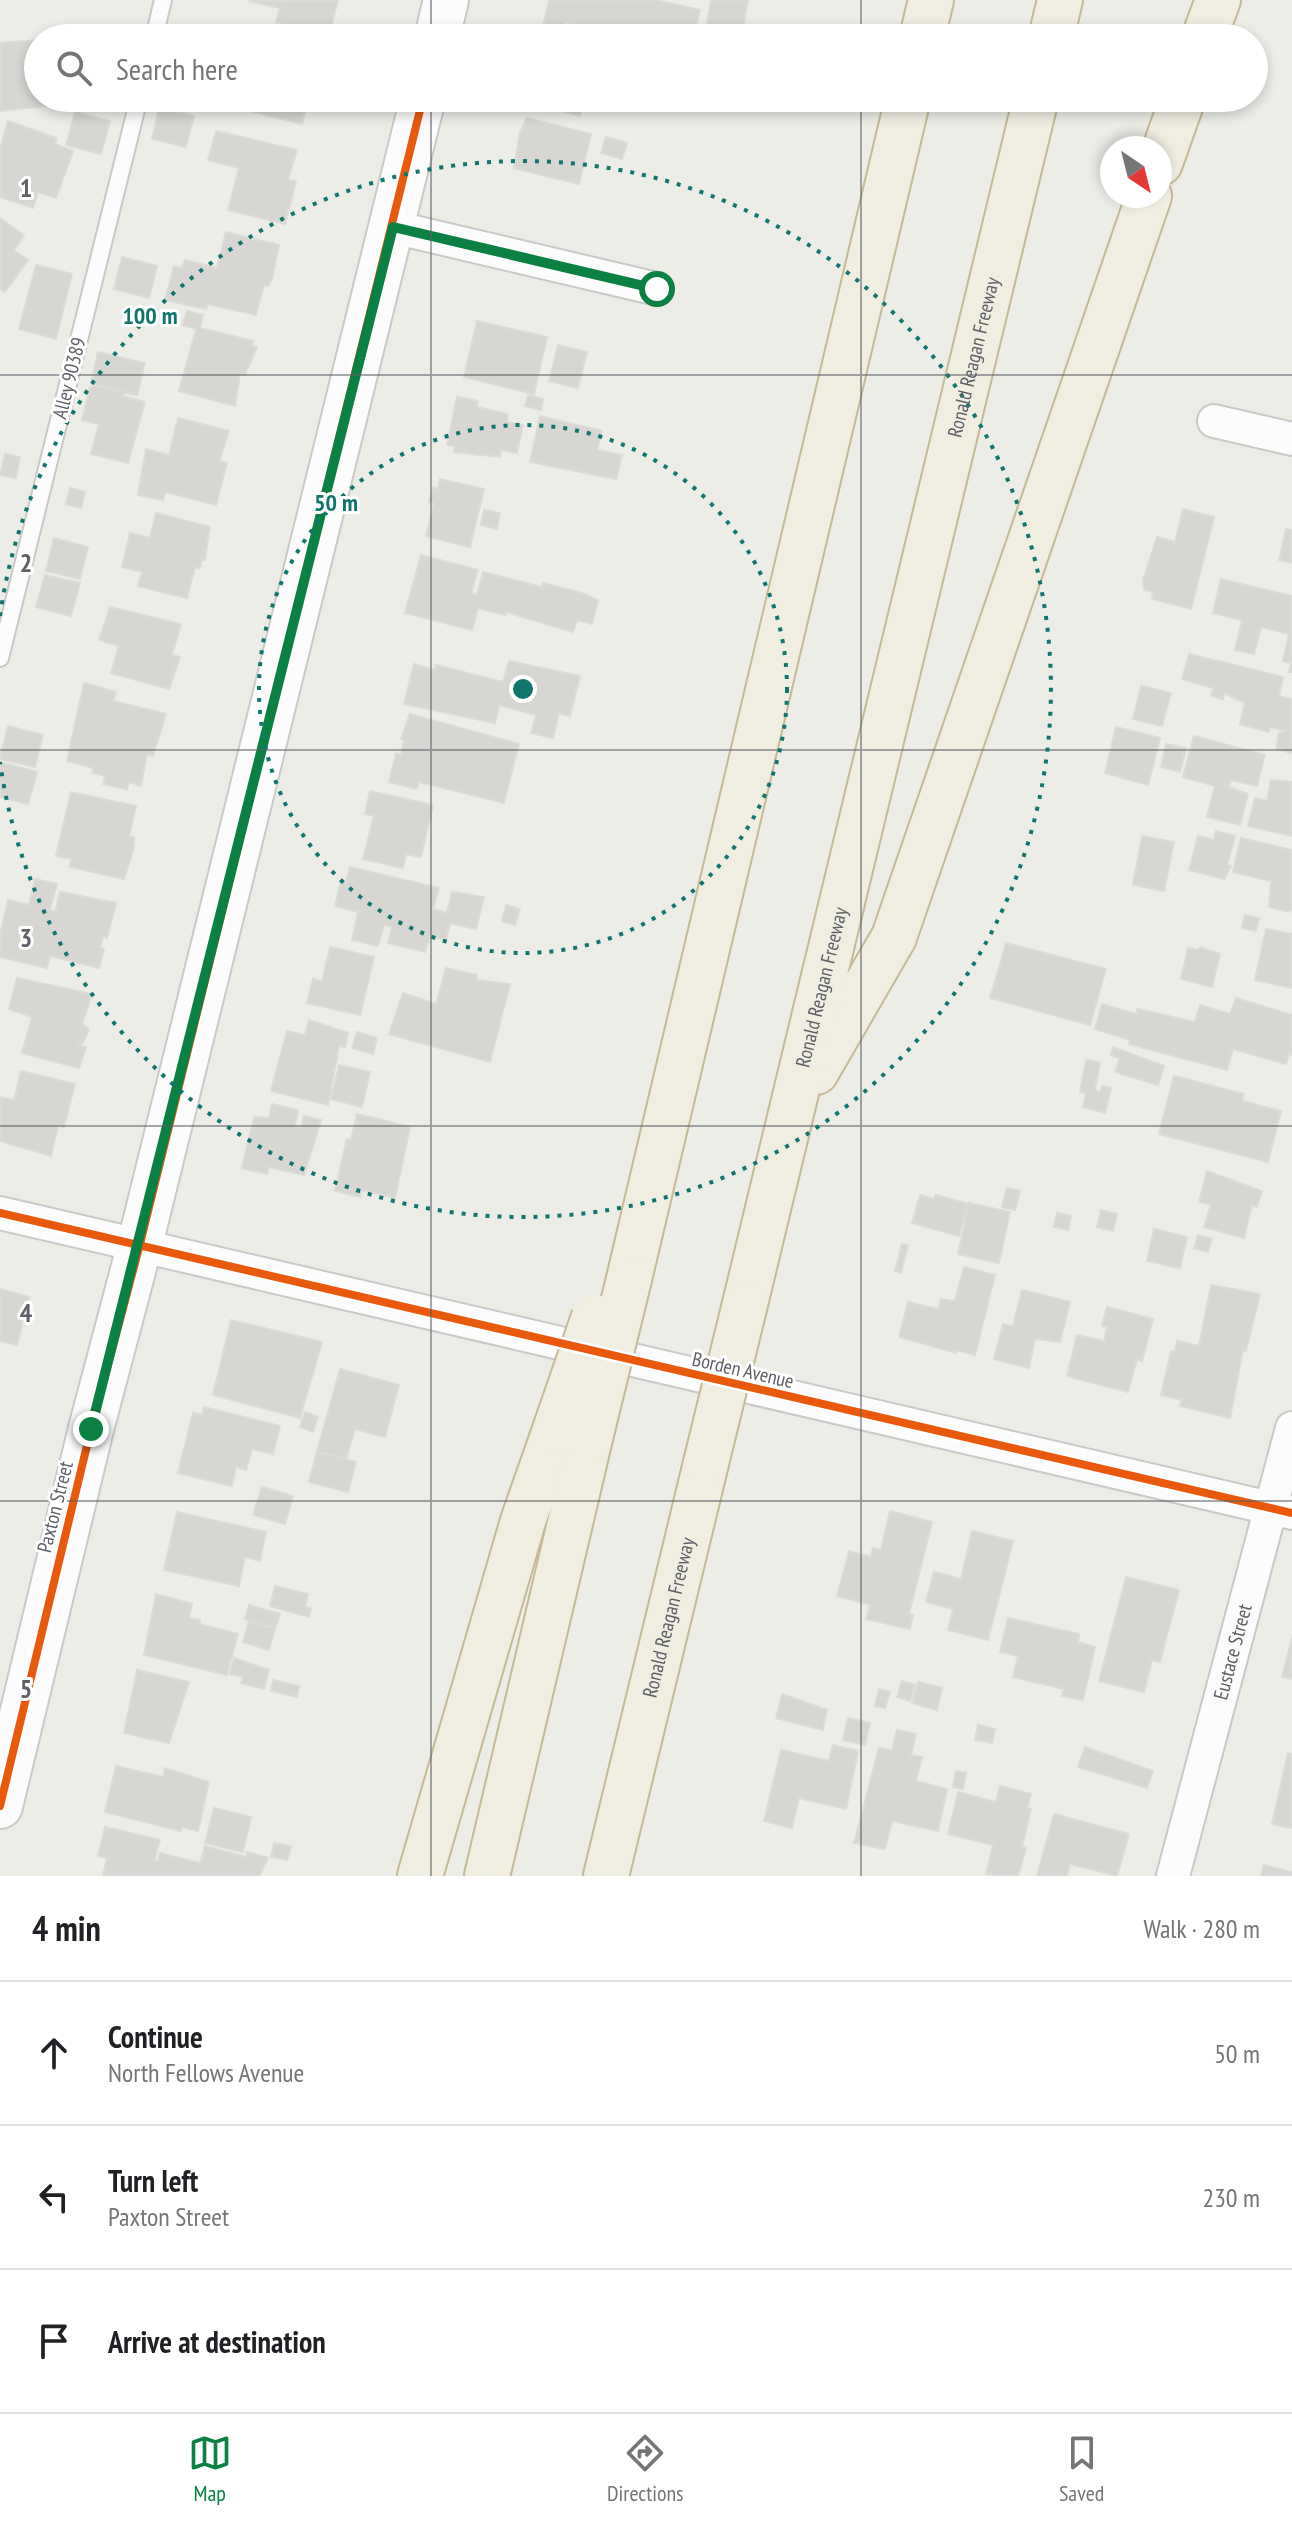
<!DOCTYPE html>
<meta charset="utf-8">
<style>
body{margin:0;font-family:"PT Sans Narrow",sans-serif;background:#f2f2f2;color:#202124}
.compass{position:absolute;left:1100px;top:136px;width:72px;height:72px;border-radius:50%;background:#fff;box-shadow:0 4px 12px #0003;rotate:145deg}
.stop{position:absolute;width:24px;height:24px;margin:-18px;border:6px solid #0b8043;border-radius:50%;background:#fff}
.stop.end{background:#0b8043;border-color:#fff;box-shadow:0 2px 8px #0008}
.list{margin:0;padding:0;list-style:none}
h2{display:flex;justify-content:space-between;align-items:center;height:104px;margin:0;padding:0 32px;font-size:34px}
h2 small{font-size:26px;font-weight:400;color:#757577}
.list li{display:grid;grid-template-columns:52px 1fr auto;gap:24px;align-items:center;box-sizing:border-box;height:144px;padding:0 32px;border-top:2px solid #e0e0e0}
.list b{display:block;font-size:30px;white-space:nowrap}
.list p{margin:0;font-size:26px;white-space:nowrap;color:#757577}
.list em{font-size:26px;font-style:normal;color:#757577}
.icon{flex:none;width:44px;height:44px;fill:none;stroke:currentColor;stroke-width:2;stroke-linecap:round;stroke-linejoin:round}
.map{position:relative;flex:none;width:1292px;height:1876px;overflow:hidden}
.search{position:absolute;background:#fff;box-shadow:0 4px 12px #0003;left:24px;right:24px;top:24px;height:88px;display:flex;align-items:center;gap:20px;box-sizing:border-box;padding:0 28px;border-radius:44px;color:#757577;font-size:30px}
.sheet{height:536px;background:#fff}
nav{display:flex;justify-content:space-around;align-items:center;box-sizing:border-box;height:112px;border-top:2px solid #e0e0e0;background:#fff;font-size:22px;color:#757577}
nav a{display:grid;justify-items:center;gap:4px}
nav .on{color:#0b8043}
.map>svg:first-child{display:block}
</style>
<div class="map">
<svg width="1292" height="1876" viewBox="0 0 1292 1876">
<rect width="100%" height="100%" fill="#edede8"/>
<path fill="#d7d6d3" stroke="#dcdbd7" stroke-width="2" d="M 338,0 L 329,35 L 276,22 L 280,8 L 249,1 Z
M 549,0 L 656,0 L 700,10 L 693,38 L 648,38 L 613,29 L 610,38 L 583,32 L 584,26 L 566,22 L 563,31 L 543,26 Z
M 711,0 L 748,0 L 741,38 L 705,37 Z
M 38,40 L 38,98 L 54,98 L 55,105 L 0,111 L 0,43 Z
M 160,98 L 199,98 L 196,111 L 159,102 Z
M 253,98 L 308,98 L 302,124 L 249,111 Z
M 528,98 L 585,98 L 580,116 L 527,102 Z
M 159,108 L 194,116 L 186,147 L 152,139 Z
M 75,112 L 110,121 L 101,154 L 66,145 Z
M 527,118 L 591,134 L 579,184 L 514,168 L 520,132 Z
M 8,121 L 57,138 L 55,144 L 73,151 L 56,198 L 38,192 L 33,208 L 0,197 L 0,149 Z
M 216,131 L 297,150 L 288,180 L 296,181 L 285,224 L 228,210 L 239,168 L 208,160 Z
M 606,137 L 627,143 L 622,159 L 601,153 Z
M 0,218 L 24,235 L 14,251 L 28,260 L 5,292 L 0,289 Z
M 226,232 L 279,245 L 272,279 L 268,286 L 264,285 L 256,315 L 208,304 L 206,309 L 165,300 L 174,266 L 182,268 L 185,260 L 217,268 Z
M 122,257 L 157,266 L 149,298 L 114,289 Z
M 36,265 L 72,274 L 56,339 L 19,329 Z
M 187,311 L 203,315 L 200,328 L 253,341 L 252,346 L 257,347 L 245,375 L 240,374 L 235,406 L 179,391 L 196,329 L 182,325 Z
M 477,321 L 547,337 L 534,394 L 464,377 Z
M 558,345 L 587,352 L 578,388 L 549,381 Z
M 98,352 L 145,363 L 137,395 L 91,384 Z
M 94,385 L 137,395 L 124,393 L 122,396 L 145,402 L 128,463 L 91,454 L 99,424 L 82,420 L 90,387 Z
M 528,395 L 543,399 L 541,410 L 525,406 Z
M 457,397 L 478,401 L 477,407 L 508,414 L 507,422 L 523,425 L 517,453 L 501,450 L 500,457 L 454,452 L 455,446 L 447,445 Z
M 540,416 L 602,431 L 597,450 L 622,455 L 616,479 L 530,462 Z
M 178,418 L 229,431 L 219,461 L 227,463 L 216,505 L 165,492 L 163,500 L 138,495 L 146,449 L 169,455 Z
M 5,454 L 20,457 L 16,478 L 0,475 Z
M 440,479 L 484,489 L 470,547 L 426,536 L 434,503 L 429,502 L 433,488 L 438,489 Z
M 70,488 L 85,492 L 81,508 L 66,504 Z
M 1183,509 L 1214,517 L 1191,609 L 1152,599 L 1153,592 L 1144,590 L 1143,580 L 1157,537 L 1175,542 Z
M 484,510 L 500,513 L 497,529 L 481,525 Z
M 156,513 L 210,527 L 205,560 L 202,559 L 200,568 L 195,567 L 187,598 L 138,586 L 142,572 L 122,567 L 130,533 L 150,538 Z
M 1286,529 L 1292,530 L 1292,563 L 1279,560 Z
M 54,538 L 88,547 L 80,579 L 46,571 Z
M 421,555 L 478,570 L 471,593 L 477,595 L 483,572 L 542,587 L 543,583 L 582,593 L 598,600 L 592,624 L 577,620 L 573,632 L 506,612 L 505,615 L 478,608 L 472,630 L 405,613 Z
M 45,575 L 80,583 L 71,616 L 36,607 Z
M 1221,579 L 1292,596 L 1292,672 L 1289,672 L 1291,663 L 1283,661 L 1289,634 L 1261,627 L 1254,654 L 1235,650 L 1242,620 L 1213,613 Z
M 110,607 L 181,624 L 172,655 L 180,657 L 169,689 L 111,673 L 119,646 L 99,640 Z
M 1189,654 L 1283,677 L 1279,696 L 1292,699 L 1292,753 L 1276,749 L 1279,733 L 1286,731 L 1270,727 L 1269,732 L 1240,724 L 1245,703 L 1224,693 L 1223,699 L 1211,696 L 1213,688 L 1182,679 Z
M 509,661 L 580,676 L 570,716 L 559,713 L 553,738 L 531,733 L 536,715 L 499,705 L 495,723 L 404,704 L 414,664 L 435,670 L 436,665 L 503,682 Z
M 84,683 L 116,692 L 113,701 L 166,714 L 153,756 L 147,754 L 141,786 L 129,782 L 127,789 L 103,784 L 105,776 L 92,773 L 93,768 L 67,761 Z
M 1141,686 L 1171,693 L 1162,726 L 1133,719 Z
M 410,714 L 519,744 L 504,803 L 419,782 L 416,789 L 389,782 L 396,753 L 401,755 L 404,740 L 401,739 Z
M 8,726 L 43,735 L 35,767 L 0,759 Z
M 1116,727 L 1160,738 L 1148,785 L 1105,773 Z
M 1194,736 L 1265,755 L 1257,786 L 1231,780 L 1229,786 L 1223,785 L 1248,794 L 1240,825 L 1207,817 L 1215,786 L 1183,777 Z
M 1166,744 L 1186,748 L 1180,772 L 1161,767 Z
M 0,762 L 37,772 L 28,804 L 0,797 Z
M 1271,780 L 1292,782 L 1292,836 L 1248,826 L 1255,798 L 1267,801 Z
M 370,791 L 433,805 L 421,857 L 406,854 L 403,868 L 363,859 L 374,816 L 365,814 Z
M 71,792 L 136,806 L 129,837 L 134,837 L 134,847 L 124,879 L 70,867 L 71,859 L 56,856 Z
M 1216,831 L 1235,836 L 1227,865 L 1231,866 L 1224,879 L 1189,870 L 1198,836 L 1214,840 Z
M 1142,836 L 1174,842 L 1164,891 L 1133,885 Z
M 1241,838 L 1292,850 L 1292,909 L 1289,912 L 1269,907 L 1271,881 L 1233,872 Z
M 350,867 L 439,888 L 433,909 L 447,913 L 452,892 L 484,897 L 476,929 L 450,923 L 446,940 L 430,936 L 425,952 L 388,943 L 392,927 L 384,925 L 378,946 L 352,940 L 358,912 L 335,906 L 341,881 L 346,882 Z
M 35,879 L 57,884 L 50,910 L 55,912 L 60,892 L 116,903 L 107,938 L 103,936 L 100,948 L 104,949 L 99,968 L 50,956 L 47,968 L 0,957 L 0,935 L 8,900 L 29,905 Z
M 506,905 L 520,909 L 515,925 L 502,921 Z
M 1245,915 L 1259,918 L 1256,931 L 1242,928 Z
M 1266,929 L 1292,934 L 1292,988 L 1255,980 Z
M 1006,943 L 1106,969 L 1090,1025 L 990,998 Z
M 330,947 L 374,957 L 360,1015 L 307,1003 L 313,979 L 322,981 Z
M 1200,947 L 1220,954 L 1212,987 L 1181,979 L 1188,948 L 1199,950 Z
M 446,968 L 477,975 L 476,980 L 510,984 L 490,1062 L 389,1034 L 403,993 L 436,1004 Z
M 17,978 L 92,994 L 82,1024 L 89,1029 L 83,1043 L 77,1045 L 86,1047 L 79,1068 L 22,1053 L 32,1017 L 9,1009 Z
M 1236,998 L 1292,1015 L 1292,1055 L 1289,1054 L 1286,1064 L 1233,1049 L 1227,1070 L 1129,1044 L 1130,1040 L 1095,1029 L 1102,1004 L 1136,1014 L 1137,1009 L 1195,1022 L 1200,1005 L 1230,1014 Z
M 309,1020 L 348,1033 L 345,1047 L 339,1046 L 328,1105 L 271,1091 L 287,1031 L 305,1035 Z
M 357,1032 L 377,1038 L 373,1054 L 352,1048 Z
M 1113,1047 L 1164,1066 L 1158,1085 L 1115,1072 L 1120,1058 L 1111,1055 Z
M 1086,1060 L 1100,1062 L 1095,1090 L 1100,1092 L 1102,1086 L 1111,1088 L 1105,1113 L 1083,1107 L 1086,1093 L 1080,1092 Z
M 339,1065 L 370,1072 L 362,1107 L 331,1099 Z
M 21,1071 L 75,1084 L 64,1127 L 58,1125 L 51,1156 L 0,1141 L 0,1097 L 14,1100 Z
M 1174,1076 L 1244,1094 L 1242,1101 L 1281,1111 L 1268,1162 L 1159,1134 Z
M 272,1104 L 298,1110 L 295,1126 L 301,1128 L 304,1116 L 321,1120 L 304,1175 L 269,1167 L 267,1174 L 242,1168 L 254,1117 L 269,1118 Z
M 357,1114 L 410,1127 L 395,1198 L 361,1190 L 360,1197 L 335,1191 L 347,1139 L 351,1140 Z
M 1207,1171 L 1262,1191 L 1257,1207 L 1252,1205 L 1244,1238 L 1204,1227 L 1211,1204 L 1199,1202 Z
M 1007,1188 L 1020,1191 L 1015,1210 L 1002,1207 Z
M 920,1195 L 934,1199 L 936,1195 L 968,1204 L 959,1236 L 912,1223 Z
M 969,1203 L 1010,1212 L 999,1263 L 958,1254 Z
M 1101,1210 L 1117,1214 L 1113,1231 L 1097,1227 Z
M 1057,1213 L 1071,1216 L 1068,1230 L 1054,1227 Z
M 1154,1229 L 1187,1237 L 1180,1268 L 1147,1261 Z
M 1198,1235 L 1212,1239 L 1208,1252 L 1194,1248 Z
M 902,1244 L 908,1245 L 901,1273 L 895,1271 Z
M 964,1267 L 995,1275 L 975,1355 L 956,1350 L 956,1353 L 899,1337 L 908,1302 L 938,1309 L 941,1299 L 955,1301 Z
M 1211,1285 L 1260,1294 L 1246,1351 L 1243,1350 L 1230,1418 L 1180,1406 L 1182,1400 L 1161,1395 L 1171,1351 L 1175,1352 L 1177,1341 L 1199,1346 Z
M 0,1289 L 29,1297 L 17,1345 L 0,1341 Z
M 1022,1290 L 1070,1302 L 1060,1342 L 1035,1339 L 1029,1368 L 994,1359 L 1003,1324 L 1013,1326 Z
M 1107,1307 L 1153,1319 L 1142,1361 L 1137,1359 L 1128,1392 L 1067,1376 L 1077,1335 L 1104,1341 L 1107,1327 L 1102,1326 Z
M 231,1320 L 322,1342 L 300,1418 L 213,1395 Z
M 340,1369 L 399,1385 L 385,1437 L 355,1429 L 346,1459 L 317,1452 Z
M 204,1407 L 280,1426 L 273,1454 L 252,1449 L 246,1470 L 236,1467 L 232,1486 L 178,1473 L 193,1413 L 202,1415 Z
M 305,1412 L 318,1417 L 313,1432 L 300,1427 Z
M 317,1452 L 356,1462 L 348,1492 L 309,1482 Z
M 262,1487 L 293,1496 L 285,1524 L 253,1515 Z
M 890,1511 L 932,1522 L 909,1614 L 913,1615 L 910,1629 L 866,1619 L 870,1605 L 837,1596 L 849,1551 L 871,1557 L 873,1548 L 881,1550 Z
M 177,1512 L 266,1532 L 260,1561 L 245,1557 L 239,1586 L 164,1570 Z
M 972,1531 L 1013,1541 L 988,1640 L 948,1630 L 953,1609 L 926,1602 L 934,1572 L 961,1579 Z
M 1126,1577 L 1179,1590 L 1160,1662 L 1152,1660 L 1144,1692 L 1099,1681 Z
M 275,1586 L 308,1594 L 305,1607 L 311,1608 L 309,1617 L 270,1606 Z
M 156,1594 L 192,1604 L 189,1618 L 200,1620 L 199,1624 L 238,1634 L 227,1675 L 144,1655 Z
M 249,1605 L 280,1614 L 275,1629 L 245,1619 Z
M 1008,1618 L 1079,1634 L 1078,1642 L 1095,1647 L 1083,1700 L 1062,1696 L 1064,1689 L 1013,1677 L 1018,1656 L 1000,1652 Z
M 249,1621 L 275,1629 L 269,1650 L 243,1642 Z
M 1292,1638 L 1292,1679 L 1282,1677 Z
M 234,1658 L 269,1670 L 264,1689 L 241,1683 L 243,1677 L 230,1674 Z
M 137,1670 L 189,1682 L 169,1743 L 124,1733 Z
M 273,1680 L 299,1686 L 297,1697 L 271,1691 Z
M 902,1681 L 915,1685 L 910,1701 L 897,1697 Z
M 918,1682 L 942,1688 L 937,1710 L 912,1703 Z
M 879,1689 L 890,1692 L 885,1708 L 875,1706 Z
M 782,1694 L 827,1710 L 823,1730 L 776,1718 Z
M 848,1718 L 870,1723 L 865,1745 L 843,1740 Z
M 978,1725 L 995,1729 L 992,1743 L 975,1740 Z
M 897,1730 L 916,1734 L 911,1755 L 922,1757 L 916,1781 L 947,1789 L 938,1831 L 892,1821 L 885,1849 L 854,1843 L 879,1748 L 892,1750 Z
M 833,1745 L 858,1751 L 846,1809 L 799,1798 L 792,1828 L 764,1821 L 781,1750 L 829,1761 Z
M 1085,1747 L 1153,1771 L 1147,1788 L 1078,1767 Z
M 1288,1753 L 1292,1754 L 1292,1828 L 1272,1824 Z
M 116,1766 L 163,1777 L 165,1768 L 209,1782 L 198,1831 L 182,1827 L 181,1831 L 105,1812 Z
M 956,1771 L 966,1773 L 963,1789 L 953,1787 Z
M 1000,1786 L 1031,1794 L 1027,1808 L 1031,1809 L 1022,1847 L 1026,1848 L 1018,1876 L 986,1874 L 993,1845 L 948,1834 L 958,1792 L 996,1802 Z
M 214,1808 L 251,1817 L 243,1852 L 205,1843 Z
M 1054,1814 L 1129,1834 L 1117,1876 L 1070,1864 L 1067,1876 L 1037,1876 Z
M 105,1827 L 160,1840 L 154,1861 L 158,1861 L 160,1853 L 200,1863 L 205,1846 L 246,1857 L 247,1852 L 268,1858 L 259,1876 L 103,1876 L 107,1858 L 98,1856 Z
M 274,1843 L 291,1846 L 287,1860 L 271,1857 Z
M 1264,1865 L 1292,1872 L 1292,1876 L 1261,1876 Z"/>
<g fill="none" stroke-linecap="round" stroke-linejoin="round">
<defs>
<path id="lane" d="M 154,38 L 163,0
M 0,658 L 139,98"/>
<g id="street">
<path d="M 393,227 L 657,289"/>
<path d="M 1214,421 L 1292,439"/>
<path d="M 0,1213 L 1292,1513"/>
<path id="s1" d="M 1173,1876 L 1292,1428"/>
</g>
<path id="secondary" d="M 437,38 L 446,0
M 0,1806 L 91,1429 L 139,1248 L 423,98"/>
<g id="highway">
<path d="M 922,38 L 931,0"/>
<path d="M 1051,38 L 1060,0"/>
<path d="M 1204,38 L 1218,0"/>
<path d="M 1160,163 L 1183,98"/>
<path d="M 816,1072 L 894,937 L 1149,196"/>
<path d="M 629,1279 L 908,98"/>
<path id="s2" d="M 745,1304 L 1036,98"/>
<path d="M 420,1876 L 523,1521 L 555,1430"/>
<path d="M 487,1876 L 590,1438"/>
<path id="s3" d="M 606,1876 L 706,1463"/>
</g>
</defs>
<use href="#lane" stroke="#c9cac8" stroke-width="20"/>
<use href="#street" stroke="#c9cac8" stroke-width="36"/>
<use href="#secondary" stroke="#cacac9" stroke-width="48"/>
<use href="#highway" stroke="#c5ba94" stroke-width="48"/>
<use href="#lane" stroke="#fcfcfc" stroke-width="16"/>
<use href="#street" stroke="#fcfcfc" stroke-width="32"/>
<use href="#secondary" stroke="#fcfcfc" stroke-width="44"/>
<use href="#highway" stroke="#f0ede1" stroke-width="44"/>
<defs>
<path id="highway-bridge" d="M 555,1430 L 594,1317
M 590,1438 L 629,1279
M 706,1463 L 745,1304"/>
</defs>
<use href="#highway-bridge" stroke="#c5ba94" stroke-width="48" stroke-linecap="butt"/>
<use href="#highway-bridge" stroke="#f0ede1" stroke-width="44"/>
<defs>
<path id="cycleway" d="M 0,1213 L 1292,1513
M 0,1806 L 91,1429 L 139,1248 L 423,98"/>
</defs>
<use href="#cycleway" stroke="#fff" stroke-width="13"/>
<use href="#cycleway" stroke="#e8590c" stroke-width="8"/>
</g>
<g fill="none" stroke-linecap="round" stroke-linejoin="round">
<path stroke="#0b8043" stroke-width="10" d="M 91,1429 L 393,227 L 657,289"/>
</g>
<path fill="none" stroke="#5d6066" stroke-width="2" stroke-opacity="0.55" d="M 431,0 L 431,38M 861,0 L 861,38M 431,98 L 431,1876M 861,98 L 861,1876M 0,375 L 1292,375M 0,750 L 1292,750M 0,1126 L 1292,1126M 0,1501 L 1292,1501"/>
<g fill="none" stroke="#0f766e" stroke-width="4" stroke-dasharray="4 8">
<circle cx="523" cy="689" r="264"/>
<path d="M0 616A528 528 0 1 1 0 762"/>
</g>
<g text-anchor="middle" stroke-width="6" stroke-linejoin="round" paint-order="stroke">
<g font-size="20" fill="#5d6066" stroke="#fff">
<text dy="7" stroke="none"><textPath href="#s2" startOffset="974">Ronald Reagan Freeway</textPath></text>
<text transform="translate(69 378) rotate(-76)" y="7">Alley 90389</text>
<text dy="7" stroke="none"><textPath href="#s2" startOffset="326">Ronald Reagan Freeway</textPath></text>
<text transform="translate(743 1370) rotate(13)" y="7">Borden Avenue</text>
<text transform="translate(55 1507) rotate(-76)" y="7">Paxton Street</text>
<text dy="7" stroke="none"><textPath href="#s3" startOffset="266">Ronald Reagan Freeway</textPath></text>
<text dy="7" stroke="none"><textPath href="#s1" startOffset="232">Eustace Street</textPath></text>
</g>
</g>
<g font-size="26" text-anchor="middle" font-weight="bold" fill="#5d6066" stroke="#fff" stroke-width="6" stroke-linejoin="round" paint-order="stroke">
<text x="26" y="197">1</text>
<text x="26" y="572">2</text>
<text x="26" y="947">3</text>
<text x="26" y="1322">4</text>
<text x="26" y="1698">5</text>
</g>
<circle cx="523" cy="689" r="12" fill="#0f766e" stroke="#fff" stroke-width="4"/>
<g font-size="24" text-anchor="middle" font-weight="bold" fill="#0f766e" stroke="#fff" stroke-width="6" stroke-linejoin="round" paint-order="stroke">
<text x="150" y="324">100 m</text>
<text x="336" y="511">50 m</text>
</g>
</svg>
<svg class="compass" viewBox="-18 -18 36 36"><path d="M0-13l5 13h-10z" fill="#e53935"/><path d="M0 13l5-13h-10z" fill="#757577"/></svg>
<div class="stop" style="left:657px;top:289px"></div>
<div class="stop end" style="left:91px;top:1429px"></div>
<div class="search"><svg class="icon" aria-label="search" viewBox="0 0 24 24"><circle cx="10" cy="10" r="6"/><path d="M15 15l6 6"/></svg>Search here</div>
</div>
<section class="sheet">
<h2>4 min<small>Walk · 280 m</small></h2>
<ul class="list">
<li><svg class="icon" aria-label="ahead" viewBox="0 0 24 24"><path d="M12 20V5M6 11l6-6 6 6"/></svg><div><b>Continue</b><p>North Fellows Avenue</p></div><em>50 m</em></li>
<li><svg class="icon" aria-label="left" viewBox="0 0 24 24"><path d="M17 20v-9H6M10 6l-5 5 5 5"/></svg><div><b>Turn left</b><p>Paxton Street</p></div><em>230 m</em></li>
<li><svg class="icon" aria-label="arrive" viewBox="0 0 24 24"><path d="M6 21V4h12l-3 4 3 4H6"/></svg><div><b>Arrive at destination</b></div></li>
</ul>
</section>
<nav>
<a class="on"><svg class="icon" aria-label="map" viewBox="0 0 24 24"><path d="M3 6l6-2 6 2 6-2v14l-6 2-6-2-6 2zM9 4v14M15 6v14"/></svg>Map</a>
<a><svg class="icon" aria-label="directions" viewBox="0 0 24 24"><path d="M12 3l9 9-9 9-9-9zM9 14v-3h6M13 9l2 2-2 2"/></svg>Directions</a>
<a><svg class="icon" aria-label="saved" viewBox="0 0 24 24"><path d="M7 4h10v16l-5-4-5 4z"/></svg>Saved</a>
</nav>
